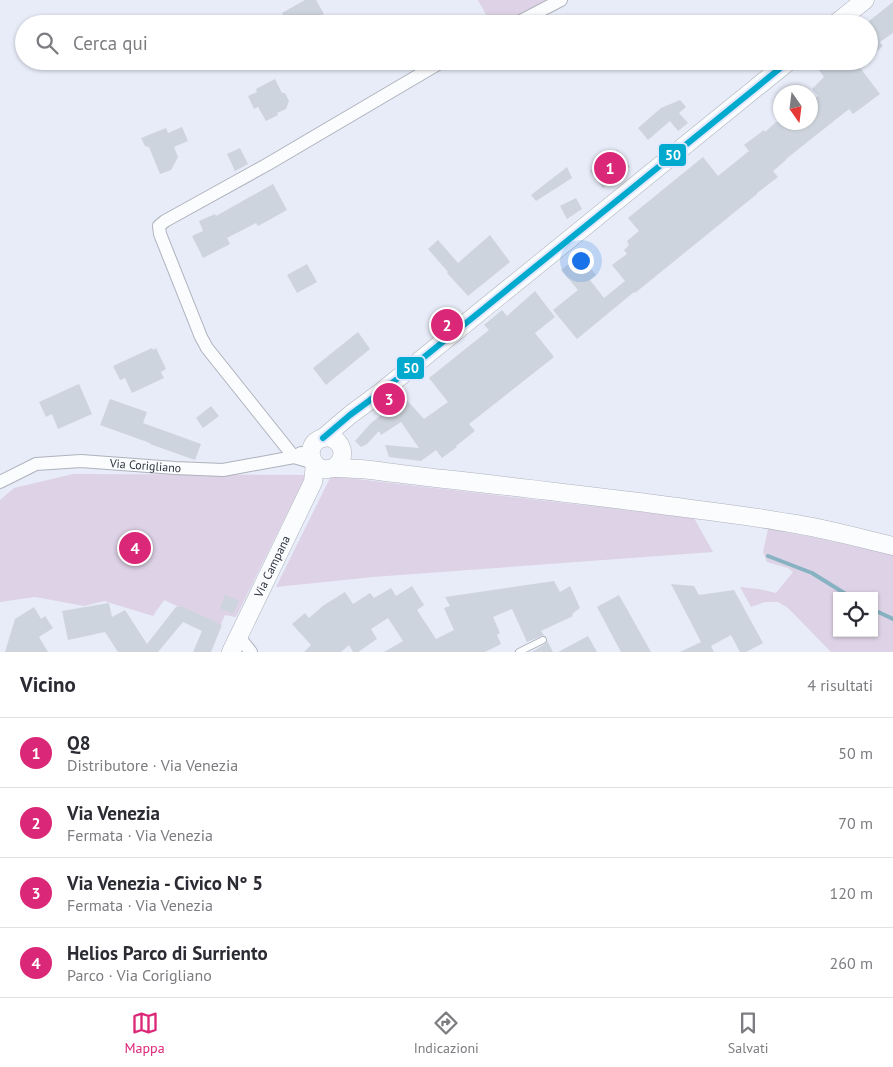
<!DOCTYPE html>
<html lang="it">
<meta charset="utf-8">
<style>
body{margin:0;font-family:"PT Sans",sans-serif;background:#f7f7f7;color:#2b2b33}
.controls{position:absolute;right:15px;bottom:15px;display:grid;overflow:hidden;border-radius:0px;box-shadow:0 1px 4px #0004}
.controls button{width:45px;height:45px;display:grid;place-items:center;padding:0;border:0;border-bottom:1px solid #e1e1e2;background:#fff;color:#2b2b33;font:25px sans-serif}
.compass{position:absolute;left:773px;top:85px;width:45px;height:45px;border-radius:50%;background:#fff;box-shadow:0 1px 4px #0004;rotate:166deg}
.you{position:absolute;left:580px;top:260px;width:18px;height:18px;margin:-12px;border:4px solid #fff;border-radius:50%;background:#1a73e8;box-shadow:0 0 0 8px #1a73e833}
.badge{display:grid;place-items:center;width:32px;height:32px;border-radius:50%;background:#db2777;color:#fff;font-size:16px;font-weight:700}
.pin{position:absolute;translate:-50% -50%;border:2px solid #fff;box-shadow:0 1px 5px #0006}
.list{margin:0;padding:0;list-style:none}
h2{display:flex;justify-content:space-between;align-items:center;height:65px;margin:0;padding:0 20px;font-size:21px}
h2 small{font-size:16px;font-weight:400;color:#7c7c81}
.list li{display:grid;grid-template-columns:32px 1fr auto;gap:15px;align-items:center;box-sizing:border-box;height:70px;padding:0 20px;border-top:1px solid #e1e1e2}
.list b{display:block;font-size:19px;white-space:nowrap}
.list p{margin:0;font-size:16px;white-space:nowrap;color:#7c7c81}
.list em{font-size:16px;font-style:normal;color:#7c7c81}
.icon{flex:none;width:28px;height:28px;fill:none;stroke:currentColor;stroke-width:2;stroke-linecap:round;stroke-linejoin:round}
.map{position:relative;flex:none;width:893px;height:652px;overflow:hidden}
.search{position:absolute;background:#fff;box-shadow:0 1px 4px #0004;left:15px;right:15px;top:15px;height:55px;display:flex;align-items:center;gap:12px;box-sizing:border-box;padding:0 18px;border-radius:28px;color:#7c7c81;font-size:19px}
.sheet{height:345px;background:#fff}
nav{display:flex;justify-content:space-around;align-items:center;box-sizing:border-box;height:70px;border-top:1px solid #e1e1e2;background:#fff;font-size:14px;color:#7c7c81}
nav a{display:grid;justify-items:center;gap:2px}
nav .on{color:#db2777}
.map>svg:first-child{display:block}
</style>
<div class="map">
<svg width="893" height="652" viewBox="0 0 893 652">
<rect width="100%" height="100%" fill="#e7ecf8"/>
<path fill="#ded2e6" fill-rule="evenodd" d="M 478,0 L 554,0 L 508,24 L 491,24 Z
M 73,474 L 306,475 L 236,617 L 225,615 L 220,626 L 164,600 L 153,616 L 104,601 L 84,606 L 35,597 L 0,602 L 0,500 L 14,488 Z
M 331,476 L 694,518 L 713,552 L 373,577 L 276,587 Z
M 768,529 L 822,539 L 893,555 L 893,652 L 831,652 L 788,608 L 778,602 L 765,602 L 751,607 L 740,587 L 759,589 L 776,593 L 793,572 L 788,568 L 767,562 L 763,552 ZM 837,596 L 874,596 L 874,633 L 837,633 Z"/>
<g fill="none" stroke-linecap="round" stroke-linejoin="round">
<path stroke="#87b2c2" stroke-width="4" d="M 768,556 L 812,573 L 849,596
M 874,610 L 893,619"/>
</g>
<path fill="#cdd4dd" d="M 305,0 L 316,0 L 324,14 L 307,24 L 288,24 L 282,13 Z
M 893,2 L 893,33 L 880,42 L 883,46 L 869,58 L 869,21 Z
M 821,61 L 870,61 L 861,69 L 880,94 L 853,114 L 849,109 L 786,159 L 786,160 L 773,171 L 778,177 L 757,193 L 757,194 L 635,293 L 634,292 L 577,339 L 553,310 L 578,290 L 561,270 L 580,255 L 596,275 L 590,280 L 604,298 L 625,281 L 612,265 L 627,254 L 624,250 L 629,245 L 627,241 L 639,231 L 628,218 L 703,157 L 718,176 L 749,151 L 744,145 L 764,130 L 765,132 L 776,122 L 810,122 L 810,102 L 818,96 L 812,89 L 824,77 L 816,66 Z
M 275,79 L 282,93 L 285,93 L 289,101 L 286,109 L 277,113 L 278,115 L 266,121 L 258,107 L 254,109 L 248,96 L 257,92 L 256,89 Z
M 680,100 L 686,107 L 679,113 L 688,123 L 678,131 L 670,121 L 648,140 L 638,128 L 661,108 Z
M 182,127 L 188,141 L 174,147 L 178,157 L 171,170 L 160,174 L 149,147 L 145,146 L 141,138 L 166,128 L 168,133 Z
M 240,148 L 248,164 L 235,171 L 227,154 Z
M 617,150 L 630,167 L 603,188 L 590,171 Z
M 567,167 L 572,178 L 536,201 L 531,195 Z
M 273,184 L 287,210 L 258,226 L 256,223 L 227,238 L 230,244 L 203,258 L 192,236 L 203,231 L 199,221 L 215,214 L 216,216 Z
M 576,198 L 582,209 L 567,219 L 560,206 Z
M 490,235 L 510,262 L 468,296 L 447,273 L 448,272 L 428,249 L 438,240 L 458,263 Z
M 307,264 L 317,282 L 297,293 L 287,275 Z
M 535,291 L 555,317 L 535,333 L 554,357 L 469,424 L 475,431 L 456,446 L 457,447 L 442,458 L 436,450 L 421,461 L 389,457 L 385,445 L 419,448 L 401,422 L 381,435 L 379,431 L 367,444 L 361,447 L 355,441 L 371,423 L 404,397 L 424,419 L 448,402 L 429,378 L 489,330 L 484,325 L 502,310 L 507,316 Z
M 358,332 L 370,349 L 326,385 L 313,368 Z
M 152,348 L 153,350 L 156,348 L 166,369 L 161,372 L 164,378 L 132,393 L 125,378 L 120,380 L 113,366 Z
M 79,384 L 92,414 L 58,429 L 52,414 L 46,417 L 39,402 Z
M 110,399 L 147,412 L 143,423 L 201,444 L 195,460 L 150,444 L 150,443 L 100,425 Z
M 211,406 L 219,416 L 203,428 L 196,418 Z
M 554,581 L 560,592 L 570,586 L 580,608 L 572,614 L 573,616 L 541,631 L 544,635 L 527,642 L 512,609 L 493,617 L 500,633 L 497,635 L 501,644 L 485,652 L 384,652 L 403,641 L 388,618 L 371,629 L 377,639 L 358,652 L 353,652 L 349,645 L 341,652 L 304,652 L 311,645 L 292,624 L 305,613 L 309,618 L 324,605 L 345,592 L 353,604 L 370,593 L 374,598 L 391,588 L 396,596 L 412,586 L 424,605 L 417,610 L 436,639 L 454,630 L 444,608 L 450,606 L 445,597 Z
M 671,584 L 694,586 L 699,595 L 734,590 L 763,643 L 746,652 L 740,652 L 731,635 L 711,646 L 714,652 L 680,652 L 701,642 Z
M 225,595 L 239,601 L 233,614 L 220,608 Z
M 619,595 L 651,652 L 621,652 L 597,607 Z
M 109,603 L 112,617 L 125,610 L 147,644 L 176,607 L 181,606 L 222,625 L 211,652 L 193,652 L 202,631 L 183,622 L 158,652 L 118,652 L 105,632 L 68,640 L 62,611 Z
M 34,607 L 41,619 L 45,616 L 53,628 L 39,637 L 48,652 L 5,652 L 15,619 Z
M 588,636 L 597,652 L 558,652 Z
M 548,642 L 553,652 L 532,652 L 545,644 Z"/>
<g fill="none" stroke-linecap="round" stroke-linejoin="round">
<defs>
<path id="lane" d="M 519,652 L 543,640"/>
<g id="street">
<path d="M 515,24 L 561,0"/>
<path d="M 314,463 L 294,457 L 207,348 L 201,337 L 160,234 L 159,226 L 165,221 L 268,164 L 443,61"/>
<path id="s1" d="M 0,482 L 36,464 L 81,461 L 175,468 L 223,470 L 294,457 L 301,453"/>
<path d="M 239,637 L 251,652"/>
</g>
<g id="secondary">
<path d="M 835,24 L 865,0"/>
<path d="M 323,438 L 350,415 L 381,392 L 789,61"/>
<path d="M 333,468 C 353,456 337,429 318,440 C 306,447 310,466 323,469 C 327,470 330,468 334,468 C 343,468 352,469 361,469 C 388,472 416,476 444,479 C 509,486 574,494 639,502 C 689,509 740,514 789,523 C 824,528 859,538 893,546"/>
<path id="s2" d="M 231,652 L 313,482 L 315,464"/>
</g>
</defs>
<use href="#lane" stroke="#aeb2bc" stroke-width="8"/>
<use href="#street" stroke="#aeb2bc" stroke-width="14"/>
<use href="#secondary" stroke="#aeb2bc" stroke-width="19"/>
<use href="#lane" stroke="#fbfcfe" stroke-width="6"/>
<use href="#street" stroke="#fbfcfe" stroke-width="12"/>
<use href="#secondary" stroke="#fbfcfe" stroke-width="18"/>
<defs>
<path id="bus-1" d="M 323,438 L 350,415 L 381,392 L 789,61"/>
</defs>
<use href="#bus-1" stroke="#e1e8fe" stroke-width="10"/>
<use href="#bus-1" stroke="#00a9ce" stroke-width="6"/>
</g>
<g text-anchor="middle" stroke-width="4" stroke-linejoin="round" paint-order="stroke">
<g font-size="12" fill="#2f333d" stroke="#e1e8fe">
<text dy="4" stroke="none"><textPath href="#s1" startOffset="150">Via Corigliano</textPath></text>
<text dy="4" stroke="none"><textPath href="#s2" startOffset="95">Via Campana</textPath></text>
</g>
</g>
<g stroke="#e1e8fe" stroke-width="2">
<rect x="658" y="143" width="29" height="24" rx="5" fill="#00a9ce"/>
<rect x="396" y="356" width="29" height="24" rx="5" fill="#00a9ce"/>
</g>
<g font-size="14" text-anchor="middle" font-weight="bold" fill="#fff">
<text x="673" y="160">50</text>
<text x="411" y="373">50</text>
</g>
</svg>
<div class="controls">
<button><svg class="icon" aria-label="locate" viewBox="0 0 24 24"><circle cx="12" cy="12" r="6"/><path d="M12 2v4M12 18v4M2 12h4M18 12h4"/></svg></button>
</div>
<svg class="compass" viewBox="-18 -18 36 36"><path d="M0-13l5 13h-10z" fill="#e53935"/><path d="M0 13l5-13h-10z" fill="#7c7c81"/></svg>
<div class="you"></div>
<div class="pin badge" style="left:610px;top:168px">1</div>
<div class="pin badge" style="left:447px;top:325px">2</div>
<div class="pin badge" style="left:389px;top:399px">3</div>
<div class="pin badge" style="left:135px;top:548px">4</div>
<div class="search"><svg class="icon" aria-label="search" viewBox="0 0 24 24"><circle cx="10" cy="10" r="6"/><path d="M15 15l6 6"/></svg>Cerca qui</div>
</div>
<section class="sheet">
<h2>Vicino<small>4 risultati</small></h2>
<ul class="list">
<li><span class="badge">1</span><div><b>Q8</b><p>Distributore · Via Venezia</p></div><em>50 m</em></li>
<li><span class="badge">2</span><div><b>Via Venezia</b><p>Fermata · Via Venezia</p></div><em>70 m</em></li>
<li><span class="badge">3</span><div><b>Via Venezia - Civico N° 5</b><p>Fermata · Via Venezia</p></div><em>120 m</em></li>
<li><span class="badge">4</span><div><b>Helios Parco di Surriento</b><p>Parco · Via Corigliano</p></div><em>260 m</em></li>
</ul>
</section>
<nav>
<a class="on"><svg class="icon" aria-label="map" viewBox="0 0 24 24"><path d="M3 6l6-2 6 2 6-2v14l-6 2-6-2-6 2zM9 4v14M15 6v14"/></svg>Mappa</a>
<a><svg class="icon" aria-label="directions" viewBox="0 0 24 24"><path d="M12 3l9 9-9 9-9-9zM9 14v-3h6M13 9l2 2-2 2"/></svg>Indicazioni</a>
<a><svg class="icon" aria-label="saved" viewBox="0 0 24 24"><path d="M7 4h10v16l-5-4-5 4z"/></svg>Salvati</a>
</nav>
